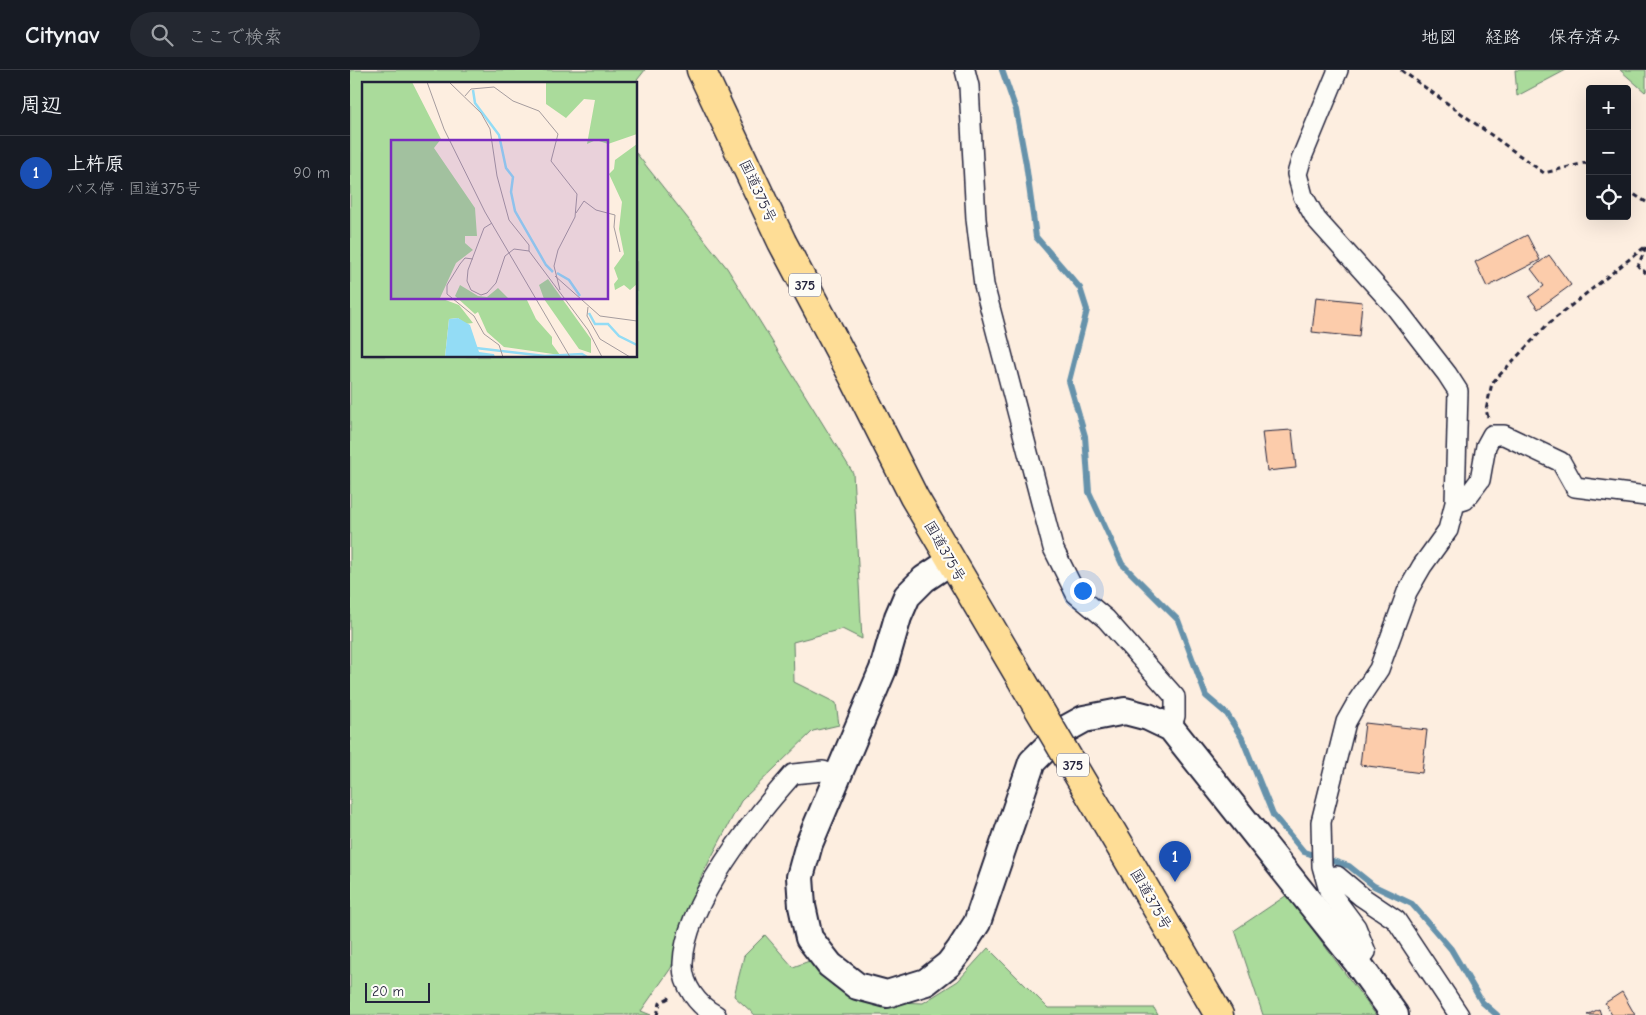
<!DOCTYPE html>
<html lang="ja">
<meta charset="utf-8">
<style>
body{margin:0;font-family:"Comic Neue","Klee One",sans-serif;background:#242831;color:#f1f3f6}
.controls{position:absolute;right:15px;top:15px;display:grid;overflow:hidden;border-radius:5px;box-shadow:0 5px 20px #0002}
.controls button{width:45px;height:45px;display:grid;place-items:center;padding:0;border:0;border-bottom:1px solid #363941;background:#171b24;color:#f1f3f6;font:25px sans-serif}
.scale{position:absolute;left:15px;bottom:12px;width:65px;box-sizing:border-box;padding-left:5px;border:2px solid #22223b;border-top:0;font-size:14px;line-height:18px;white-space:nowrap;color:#22223b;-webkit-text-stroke:4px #fdfcf7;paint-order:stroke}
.you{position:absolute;left:732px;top:520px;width:18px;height:18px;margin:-12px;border:4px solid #fff;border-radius:50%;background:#1a73e8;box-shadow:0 0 0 8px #1a73e833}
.badge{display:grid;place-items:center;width:32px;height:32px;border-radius:50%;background:#1a73e8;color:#fff;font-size:16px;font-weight:700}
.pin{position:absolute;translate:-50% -41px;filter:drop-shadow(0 1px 2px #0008)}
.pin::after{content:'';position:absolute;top:26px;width:18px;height:15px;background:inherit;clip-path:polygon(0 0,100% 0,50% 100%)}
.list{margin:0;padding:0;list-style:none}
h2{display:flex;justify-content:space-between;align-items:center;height:65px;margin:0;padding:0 20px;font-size:21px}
h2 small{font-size:16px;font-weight:400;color:#9ea1a6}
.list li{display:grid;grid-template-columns:32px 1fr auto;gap:15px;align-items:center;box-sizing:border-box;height:75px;padding:0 20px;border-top:1px solid #363941}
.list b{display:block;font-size:19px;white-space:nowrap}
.list p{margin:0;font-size:16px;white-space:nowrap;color:#9ea1a6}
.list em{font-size:16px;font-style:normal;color:#9ea1a6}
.icon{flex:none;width:28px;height:28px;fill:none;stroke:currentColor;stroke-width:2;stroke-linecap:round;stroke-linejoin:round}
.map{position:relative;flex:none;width:1296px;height:945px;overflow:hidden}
header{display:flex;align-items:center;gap:30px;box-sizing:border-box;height:70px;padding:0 25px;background:#171b24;border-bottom:1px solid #363941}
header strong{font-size:24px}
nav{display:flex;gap:28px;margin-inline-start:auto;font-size:18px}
.search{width:350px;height:45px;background:#242831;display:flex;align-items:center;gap:12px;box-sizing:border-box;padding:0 18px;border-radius:28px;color:#9ea1a6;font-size:19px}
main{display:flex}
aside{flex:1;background:#171b24}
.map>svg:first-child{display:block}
</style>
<header>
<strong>Citynav</strong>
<div class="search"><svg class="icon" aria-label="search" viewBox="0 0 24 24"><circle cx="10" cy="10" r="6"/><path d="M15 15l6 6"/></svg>ここで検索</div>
<nav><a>地図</a><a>経路</a><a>保存済み</a></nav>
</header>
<main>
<aside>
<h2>周辺<small></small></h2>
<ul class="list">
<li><span class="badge" style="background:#1a4fb4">1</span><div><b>上杵原</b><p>バス停 · 国道375号</p></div><em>90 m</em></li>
</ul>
</aside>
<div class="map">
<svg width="1296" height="945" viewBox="0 0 1296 945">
<rect width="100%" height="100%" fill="#fdeee0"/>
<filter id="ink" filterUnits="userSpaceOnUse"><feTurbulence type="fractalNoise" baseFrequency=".02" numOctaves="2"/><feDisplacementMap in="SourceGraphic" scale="10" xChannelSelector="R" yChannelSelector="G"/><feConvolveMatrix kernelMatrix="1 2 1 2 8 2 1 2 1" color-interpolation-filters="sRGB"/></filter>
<g filter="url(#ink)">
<path fill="#aadb9b" stroke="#667e6b" d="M 0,0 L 295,0 L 284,14 L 14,14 L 14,286 L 286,286 L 286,83 L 377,198 L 503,403 L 512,569 L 492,559 L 443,572 L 444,612 L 486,633 L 489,655 L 463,661 L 391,731 L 351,807 L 321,898 L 291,941 L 301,945 L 0,945 Z
M 1165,0 L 1216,0 L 1167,26 Z
M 1270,0 L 1296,0 L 1296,21 L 1295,22 Z
M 937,825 L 1026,945 L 913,945 L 885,860 Z
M 415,865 L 443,897 L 462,890 L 482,915 L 518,931 L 573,933 L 608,911 L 638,878 L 698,938 L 804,938 L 808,945 L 405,945 L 384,926 L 394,886 Z"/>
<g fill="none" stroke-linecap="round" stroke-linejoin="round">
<path stroke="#6692ab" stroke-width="6" d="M 652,0 L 666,40 L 676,94 L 686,167 L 730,218 L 737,240 L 719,311 L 735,366 L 739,422 L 772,494 L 828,550 L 856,626 L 877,644 L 892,668 L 923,745 L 954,782 L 999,796 L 1024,816 L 1062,834 L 1101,879 L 1132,932 L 1147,945"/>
</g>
<path fill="#fcccab" stroke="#22223b" d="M 1177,165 L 1190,190 L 1137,217 L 1125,192 Z
M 1199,185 L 1221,215 L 1188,239 L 1179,227 L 1194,216 L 1181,199 Z
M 966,227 L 1012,232 L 1009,267 L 962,262 Z
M 942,360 L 946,398 L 917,401 L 912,362 Z
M 1015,653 L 1077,660 L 1072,703 L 1010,695 Z
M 1272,922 L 1285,945 L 1262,945 L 1255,933 Z
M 1249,939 L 1251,945 L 1237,945 Z"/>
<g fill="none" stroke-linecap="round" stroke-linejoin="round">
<defs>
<path id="street" d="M 615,0 L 619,16 L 626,149 L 634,215 L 703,478 L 726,524 L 756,549 L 825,627 L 825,646 L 821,658
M 988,0 L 952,87 L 947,104 L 953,126 L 966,149 L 1046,238 L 1097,304 L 1108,321 L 1105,433 L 1098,460 L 1072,496 L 1057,522 L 1029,599 L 1009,629 L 996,652 L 971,752 L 972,796 L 979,821 L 1006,857 L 1016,882 L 1007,892
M 1105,433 L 1115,430 L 1130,410 L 1136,376 L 1142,365 L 1154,365 L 1211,392 L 1225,417 L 1296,426
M 975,807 L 987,806 L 1012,827 L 1046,850 L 1109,945
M 366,945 C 348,936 332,915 333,893 C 335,833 404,748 443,704 L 473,701 L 488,706"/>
<path id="secondary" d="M 601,491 L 574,509 L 557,526 L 548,547 L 533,599 L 459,774 L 450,807 L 452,836 L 459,868 L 480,895 L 507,916 L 537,924 L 576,912 L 599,894 L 609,881 L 627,853 L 682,692 L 714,660 L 734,649 L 775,641 L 798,647 L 821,658 L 1007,892 L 1045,945"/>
<path id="highway" d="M 351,0 L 432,172 L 504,308 L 564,427 L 673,612
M 772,779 L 869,945"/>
</defs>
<use href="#street" stroke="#22223b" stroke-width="22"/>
<use href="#secondary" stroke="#22223b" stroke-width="30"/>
<use href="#highway" stroke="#22223b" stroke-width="31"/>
<path stroke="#22223b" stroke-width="3" stroke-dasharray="5 4" stroke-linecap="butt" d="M 1051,0 L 1194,103 L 1235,93 L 1240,96
M 1277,120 L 1296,132
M 1296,177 L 1288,196 L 1296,203
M 1138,347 L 1136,340 L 1142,313 L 1198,254 L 1296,176
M 307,945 L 310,933 L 322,926"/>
<use href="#street" stroke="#fdfcf7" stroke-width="19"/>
<use href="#secondary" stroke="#fdfcf7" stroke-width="26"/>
<use href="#highway" stroke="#fedd96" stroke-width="28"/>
<defs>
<path id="highway-bridge" d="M 673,612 L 772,779"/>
</defs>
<use href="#highway-bridge" stroke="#22223b" stroke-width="31" stroke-linecap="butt"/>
<use href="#highway-bridge" stroke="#fedd96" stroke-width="28"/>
</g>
</g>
<g text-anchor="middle" stroke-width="4.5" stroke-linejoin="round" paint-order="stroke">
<g fill="#fdfcf7" stroke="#646373" stroke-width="1">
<rect x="439" y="203.5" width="32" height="23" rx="4"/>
<rect x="707" y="683.5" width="32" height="23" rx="4"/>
</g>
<g font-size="14" font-weight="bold" fill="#22223b">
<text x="455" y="220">375</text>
<text x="723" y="700">375</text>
</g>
<g font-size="15" fill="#22223b" stroke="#fdfcf7">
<text transform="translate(408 121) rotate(65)" y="5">国道375号</text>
<text transform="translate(595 481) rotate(60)" y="5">国道375号</text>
<text transform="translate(801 829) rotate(60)" y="5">国道375号</text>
</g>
</g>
<g transform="translate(12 12)">
<rect width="275" height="275" fill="#fdeee0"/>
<path d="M 0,0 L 50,0 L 79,57 L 72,66 L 113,126 L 115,154 L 103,154 L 103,161 L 111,168 L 94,181 L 78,216 L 97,223 L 111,241 L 103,242 L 96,236 L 87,237 L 83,275 L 0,275 ZM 184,0 L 275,0 L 275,52 L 246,62 L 234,58 L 225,62 L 233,18 L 222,17 L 204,36 L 184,22 ZM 275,62 L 275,202 L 268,208 L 262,203 L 253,208 L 252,202 L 256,197 L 252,186 L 262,172 L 257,147 L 260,120 L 247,92 L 252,87 L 253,78 ZM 186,197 L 229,257 L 229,271 L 217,267 L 182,217 L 177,203 ZM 98,203 L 116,214 L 125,215 L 136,206 L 146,216 L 164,216 L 174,237 L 190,255 L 190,262 L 198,273 L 142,265 L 125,250 L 116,230 L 113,232 L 93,214 Z" fill="#aadb9b"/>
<path d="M 96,236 L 108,243 L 117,270 L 132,272 L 133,275 L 83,275 L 87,237 Z" fill="#93dcf5"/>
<path fill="none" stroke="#93dcf5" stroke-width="2.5" d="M 111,8 L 113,21 L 137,53 L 144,86 L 151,95 L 149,110 L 153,129 L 184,183 L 191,190M 195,191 L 207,198 L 218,214M 227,231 L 233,242 L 246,242 L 257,254 L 275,263M 114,266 L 183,274 L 220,272 L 225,275"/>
<path fill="none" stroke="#a59c9e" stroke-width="1" d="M 65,0 L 82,47 L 123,130 L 208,275M 87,0 L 119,31 L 128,47 L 135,94 L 147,138 L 167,163 L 167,169M 103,14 L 109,7 L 132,5 L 151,19 L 177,29 L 196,52 L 189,79 L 215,112 L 213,135 L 196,168 L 192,184 L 198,208M 214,131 L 222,119 L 234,128 L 253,133 L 252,145 L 258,170M 130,141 L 122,146 L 106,188 L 105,199 L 109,208 L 119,213 L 125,211 L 134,201 L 143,174 L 152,167 L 167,169 L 226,248 L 240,275M 111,177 L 103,176 L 98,182 L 85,203 L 85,212 L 112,234 L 122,252 L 137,263 L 141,275M 193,194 L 238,234 L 275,239M 226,225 L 225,234 L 238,257 L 268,275"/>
<path fill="#7b2cbf" fill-opacity="0.15" stroke="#7b2cbf" stroke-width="2.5" d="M 29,58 L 246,58 L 246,217 L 29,217 Z"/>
<rect width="275" height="275" fill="none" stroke="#22223b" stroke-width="2.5"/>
</g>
</svg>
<div class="controls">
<button>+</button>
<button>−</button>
<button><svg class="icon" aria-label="locate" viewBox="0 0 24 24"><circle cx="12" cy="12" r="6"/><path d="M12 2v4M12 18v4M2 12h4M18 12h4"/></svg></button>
</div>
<div class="scale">20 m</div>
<div class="you"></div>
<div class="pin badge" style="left:825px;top:812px;background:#1a4fb4">1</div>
</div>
</main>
